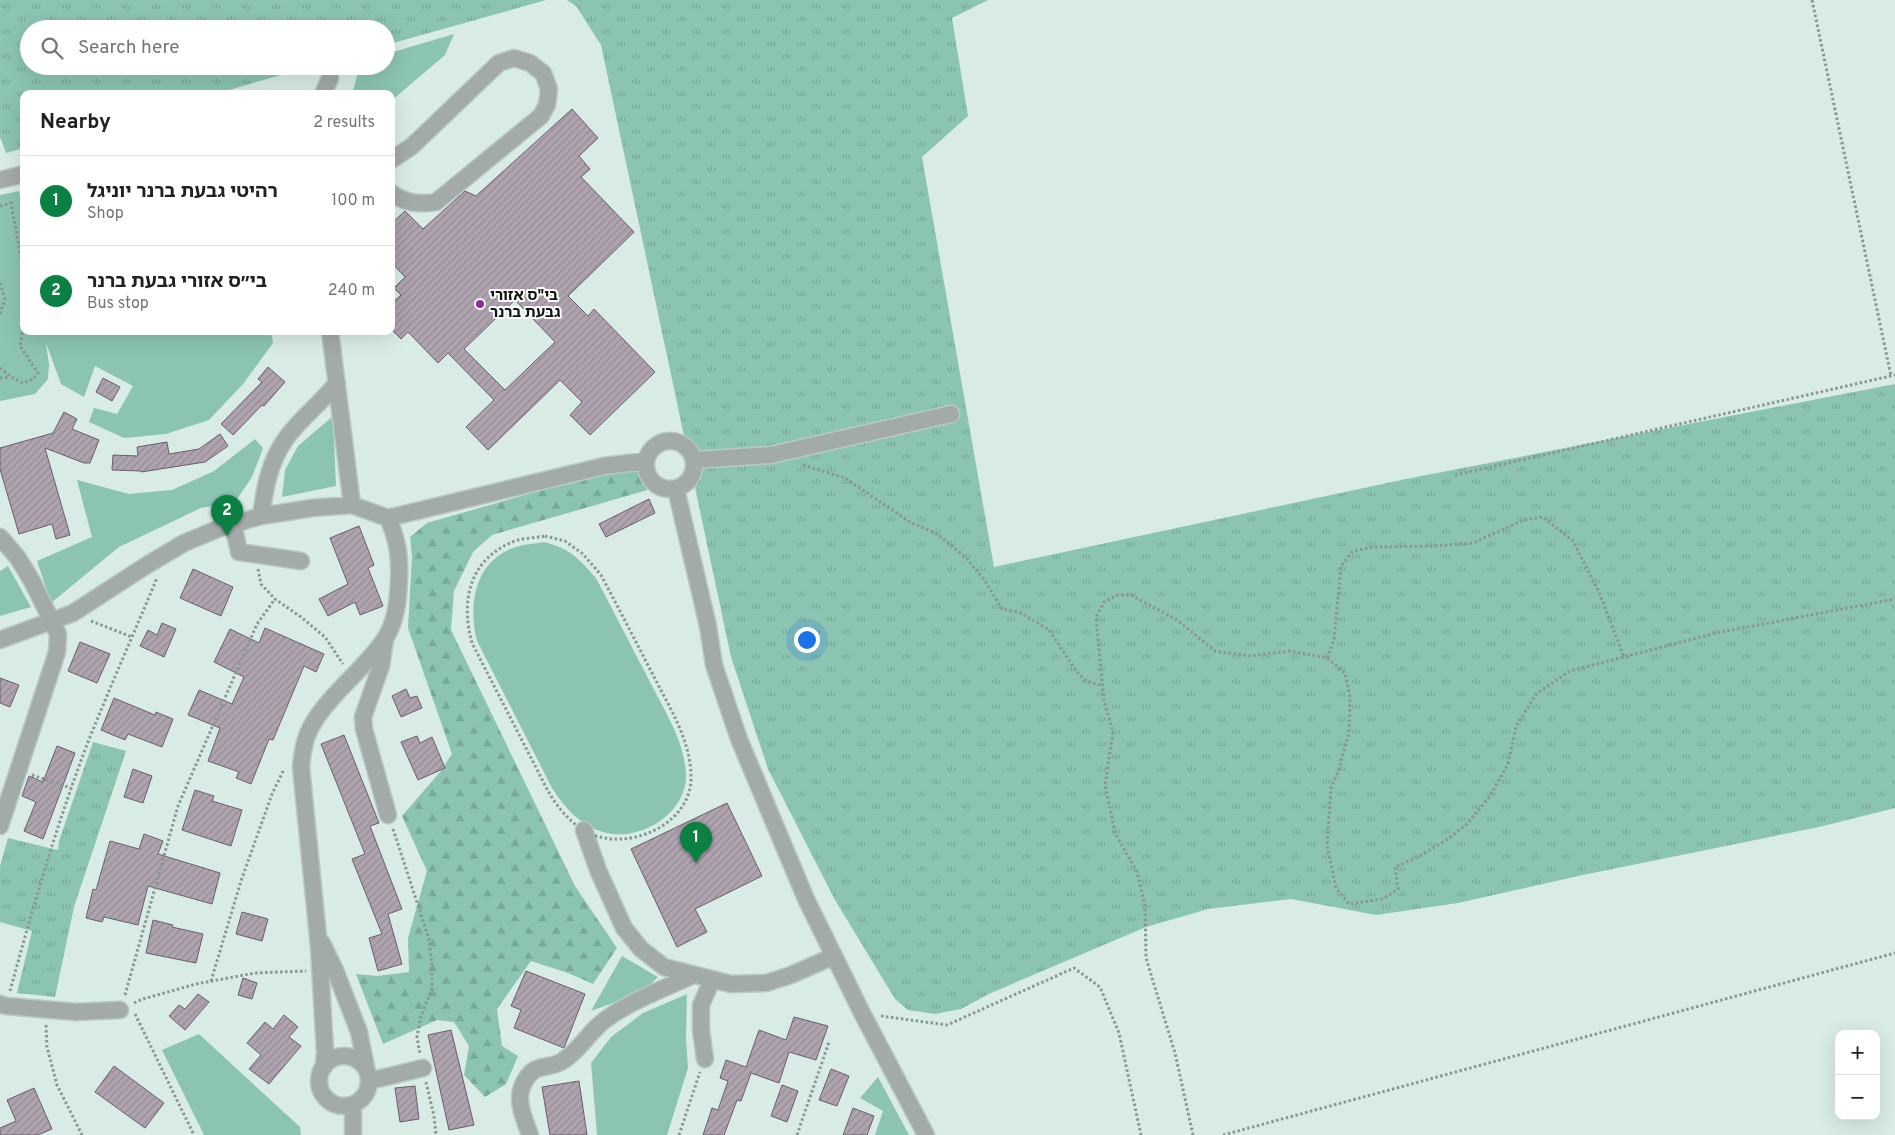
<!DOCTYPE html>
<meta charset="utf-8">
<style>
body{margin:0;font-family:Overpass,"Noto Sans Hebrew",sans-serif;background:#f2f2f2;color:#202124}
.controls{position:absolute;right:15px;bottom:15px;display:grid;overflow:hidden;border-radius:10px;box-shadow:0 5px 20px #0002}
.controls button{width:45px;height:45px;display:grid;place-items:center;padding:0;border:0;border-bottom:1px solid #e0e0e0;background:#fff;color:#202124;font:25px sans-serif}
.you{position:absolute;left:806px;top:639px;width:18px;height:18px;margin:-12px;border:4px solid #fff;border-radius:50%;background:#1a73e8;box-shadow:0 0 0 8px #1a73e833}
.badge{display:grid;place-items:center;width:32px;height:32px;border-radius:50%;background:#0b8043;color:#fff;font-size:16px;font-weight:700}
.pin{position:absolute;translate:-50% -41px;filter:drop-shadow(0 1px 2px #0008)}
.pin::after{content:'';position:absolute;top:26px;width:18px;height:15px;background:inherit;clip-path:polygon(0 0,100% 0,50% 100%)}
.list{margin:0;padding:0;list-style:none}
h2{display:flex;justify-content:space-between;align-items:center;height:65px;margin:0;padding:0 20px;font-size:21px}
h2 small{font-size:16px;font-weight:400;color:#757577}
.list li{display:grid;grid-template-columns:32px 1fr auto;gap:15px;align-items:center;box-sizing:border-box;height:90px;padding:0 20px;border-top:1px solid #e0e0e0}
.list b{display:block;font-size:19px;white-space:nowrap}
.list p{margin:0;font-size:16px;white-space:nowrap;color:#757577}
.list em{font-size:16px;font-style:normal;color:#757577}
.icon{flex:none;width:28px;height:28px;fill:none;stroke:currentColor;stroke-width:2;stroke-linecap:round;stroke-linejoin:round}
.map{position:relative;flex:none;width:1895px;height:1135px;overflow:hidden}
.search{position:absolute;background:#fff;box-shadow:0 5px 20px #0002;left:20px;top:20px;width:375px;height:55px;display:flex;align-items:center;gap:12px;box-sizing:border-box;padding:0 18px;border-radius:28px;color:#757577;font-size:19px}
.panel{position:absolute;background:#fff;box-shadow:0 5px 20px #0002;left:20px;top:90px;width:375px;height:245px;border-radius:10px}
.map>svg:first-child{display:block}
</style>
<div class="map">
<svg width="1895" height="1135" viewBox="0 0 1895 1135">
<defs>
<pattern id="grass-tufts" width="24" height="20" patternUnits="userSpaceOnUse" patternTransform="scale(1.25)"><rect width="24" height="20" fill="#8cc4b2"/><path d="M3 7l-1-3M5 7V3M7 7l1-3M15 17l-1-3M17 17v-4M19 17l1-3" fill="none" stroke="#78a898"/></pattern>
<pattern id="forest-firs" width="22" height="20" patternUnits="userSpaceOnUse" patternTransform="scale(1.25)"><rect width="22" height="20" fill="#8cc4b2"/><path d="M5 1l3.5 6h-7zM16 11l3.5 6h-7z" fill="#78a898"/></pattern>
<pattern id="building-hatch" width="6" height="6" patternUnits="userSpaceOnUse" patternTransform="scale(1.25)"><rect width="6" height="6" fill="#afa3b0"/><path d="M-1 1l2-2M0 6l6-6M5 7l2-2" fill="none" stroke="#958b96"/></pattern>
</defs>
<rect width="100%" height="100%" fill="#d8ece5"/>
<path fill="url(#grass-tufts)" d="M 0,0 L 546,0 L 386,45 L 386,29 L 29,29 L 29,66 L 312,66 L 215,94 L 24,94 L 24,148 L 6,153 L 0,137 Z
M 567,0 L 988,0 L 952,18 L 968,116 L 922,157 L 994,567 L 1406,479 L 1895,384 L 1895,808 L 1819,827 L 1583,875 L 1458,903 L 1376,915 L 1291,899 L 1208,909 L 1146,927 L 991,993 L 961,1009 L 935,1014 L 908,1010 L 895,999 L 835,900 L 768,769 L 731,657 L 601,45 L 576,6 Z
M 93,742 L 126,751 L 74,907 L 55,997 L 17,993 L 32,931 L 0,922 L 0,866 L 8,838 L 58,850 L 59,841 Z"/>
<path fill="url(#forest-firs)" d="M 640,470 L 641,478 L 651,489 L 492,535 L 473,552 L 454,591 L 451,630 L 575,886 L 617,948 L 593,984 L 568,973 L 531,961 L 497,1009 L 502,1046 L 518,1056 L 506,1084 L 485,1097 L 464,1075 L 469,1046 L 454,1022 L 437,1020 L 383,1044 L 356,974 L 377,976 L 409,972 L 408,938 L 427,871 L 402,816 L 440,772 L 452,754 L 408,628 L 412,557 L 410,537 L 427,523 L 601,473 Z"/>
<path fill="#8cc4b2" d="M 454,34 L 445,55 L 391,101 L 391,94 L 352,94 L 360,66 L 386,66 L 386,54 Z
M 19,191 L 24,219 L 24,331 L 43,331 L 44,335 L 55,331 L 271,331 L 273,343 L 243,384 L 209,420 L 166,434 L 124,438 L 89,422 L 94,408 L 117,414 L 133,386 L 95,366 L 84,397 L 61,384 L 46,343 L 49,364 L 48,379 L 35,394 L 0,401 L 0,195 Z
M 333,416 L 336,486 L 282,497 L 285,470 L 298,446 Z
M 255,439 L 263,448 L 252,477 L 235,502 L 201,508 L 119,547 L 51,603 L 37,561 L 92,537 L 77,480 L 129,494 L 172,490 L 214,471 Z
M 544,542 C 571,549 578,558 596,578 C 614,612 631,646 649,680 C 664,710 685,741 686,775 C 687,814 638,843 603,832 C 580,825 565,808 552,788 L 477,641 C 468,606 474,562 513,548 C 523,544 534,544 544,542 Z
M 8,566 L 31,607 L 0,616 L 0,571 Z
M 622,956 L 658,977 L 646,989 L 616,1002 L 591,1011 Z
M 687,994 L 686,1039 L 688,1068 L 667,1135 L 597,1135 L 591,1063 L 611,1037 L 643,1013 Z
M 199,1034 L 300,1127 L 301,1135 L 204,1135 L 162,1050 Z
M 878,1077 L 909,1135 L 875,1135 L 883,1111 L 860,1098 Z"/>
<path fill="url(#building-hatch)" stroke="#695e6a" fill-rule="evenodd" d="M 572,109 L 598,138 L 579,156 L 590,169 L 581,177 L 634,232 L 568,296 L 588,316 L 594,309 L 655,372 L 590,435 L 570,415 L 582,402 L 560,380 L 488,450 L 466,427 L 494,400 L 448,353 L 438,363 L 408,332 L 401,339 L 391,329 L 391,304 L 401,295 L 394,288 L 405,277 L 391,262 L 391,224 L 405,211 L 423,229 L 465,191 L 476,196 ZM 515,300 L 555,342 L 505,390 L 464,349 Z
M 268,367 L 285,382 L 264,406 L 262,405 L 233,435 L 221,424 L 262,382 L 258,379 Z
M 103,378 L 120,387 L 112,401 L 96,392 Z
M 64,412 L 77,419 L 72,429 L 99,440 L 90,463 L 84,463 L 45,448 L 70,535 L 56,539 L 52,524 L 19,534 L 0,469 L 0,448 L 53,433 Z
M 220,434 L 228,446 L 205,462 L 141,472 L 141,471 L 112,470 L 113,455 L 138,456 L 137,447 L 167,442 L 169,454 L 199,449 Z
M 649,499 L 655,513 L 606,537 L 599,524 Z
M 359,526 L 374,565 L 368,568 L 383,606 L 360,615 L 355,602 L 328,616 L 319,599 L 348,584 L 330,538 Z
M 193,569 L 233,587 L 221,616 L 180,598 Z
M 162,623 L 176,629 L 164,657 L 140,646 L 148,630 L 157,635 Z
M 265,628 L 324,654 L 316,672 L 304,666 L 273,740 L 269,739 L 251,784 L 236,778 L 239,772 L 208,761 L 220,728 L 188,715 L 199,690 L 232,704 L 244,677 L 214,662 L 230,629 L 259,643 Z
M 80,642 L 110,654 L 97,683 L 68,671 Z
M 0,678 L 19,685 L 10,707 L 0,703 Z
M 406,689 L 410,698 L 417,696 L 422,708 L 401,717 L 392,696 Z
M 114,698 L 155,715 L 156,712 L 173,719 L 162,747 L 128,734 L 125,740 L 101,730 Z
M 344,735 L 379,823 L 370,826 L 402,909 L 388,914 L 402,964 L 378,971 L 369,938 L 382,934 L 352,859 L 365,854 L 321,744 Z
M 417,736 L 420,743 L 432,737 L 445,768 L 418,780 L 401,742 Z
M 57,746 L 75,753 L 43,839 L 24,831 L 36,802 L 22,796 L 29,776 L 43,782 Z
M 133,769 L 152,776 L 143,803 L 124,797 Z
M 195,790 L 214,796 L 212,801 L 242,810 L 231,846 L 182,830 Z
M 727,803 L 762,876 L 695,909 L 707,932 L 677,947 L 631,849 Z
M 144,834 L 163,841 L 158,854 L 220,873 L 212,904 L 148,886 L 138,925 L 104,917 L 102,922 L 86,918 L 93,889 L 96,890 L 110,841 L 139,849 Z
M 242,912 L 268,919 L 262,941 L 236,934 Z
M 153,920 L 173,925 L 172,927 L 203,934 L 196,963 L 146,953 Z
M 526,971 L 585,994 L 564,1048 L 514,1028 L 521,1010 L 511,1006 Z
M 243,978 L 257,983 L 252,999 L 238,995 Z
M 198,994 L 209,1002 L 185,1030 L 169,1016 L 179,1005 L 185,1009 Z
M 284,1015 L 298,1027 L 289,1037 L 301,1046 L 269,1084 L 249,1069 L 261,1055 L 247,1043 L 265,1022 L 273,1029 Z
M 794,1017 L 828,1026 L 816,1060 L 789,1052 L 779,1083 L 751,1073 L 741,1101 L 737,1100 L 724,1135 L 703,1135 L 712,1108 L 718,1110 L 728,1081 L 720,1078 L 726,1060 L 746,1067 L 759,1030 L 786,1040 Z
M 451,1030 L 474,1125 L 449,1130 L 428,1035 Z
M 114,1066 L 164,1103 L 145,1128 L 95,1092 Z
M 831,1069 L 849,1076 L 837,1106 L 819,1100 Z
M 579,1081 L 587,1135 L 550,1135 L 542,1087 Z
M 782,1085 L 798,1091 L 787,1122 L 771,1116 Z
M 415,1086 L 419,1119 L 400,1122 L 395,1088 Z
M 34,1088 L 52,1129 L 38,1135 L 0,1135 L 0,1128 L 16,1121 L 7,1100 Z
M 853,1108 L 874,1116 L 867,1135 L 843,1135 Z"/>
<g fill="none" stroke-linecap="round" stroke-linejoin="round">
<defs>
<path id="minor" d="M 323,94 L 330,78
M 391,160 L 411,147 L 499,63 L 514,58 L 530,63 L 543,73 L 549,89 L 547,105 L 541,116 L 436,202 C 419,205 406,203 391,193
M 0,180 L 24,174
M 330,331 L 352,505
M646 465a24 24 0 1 1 48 0a24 24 0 1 1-48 0Z
M 694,460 L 771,455 L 951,414
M 676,489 L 708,626 L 714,665 L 739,739 L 806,899 L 862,1013 L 926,1135
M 261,516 C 265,487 269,462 287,437 C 302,417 322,402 337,383
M 388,518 L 604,466 L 646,461
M 233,524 L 239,552 L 301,561
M 0,537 L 18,558 L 32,581 L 58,634 L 57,652 L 0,826
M 385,639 L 381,666 L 363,717 L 364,729 L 388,815
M 0,640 L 73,613 L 147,565 L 184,543 L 220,528 L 261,516 L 312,508 L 352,505 L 388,518 C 398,541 400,557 399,581 C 398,601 396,623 384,640 C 363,671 329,694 311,727 C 304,739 302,754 301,767 L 319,947 L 325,1052 L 324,1067
M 584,830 L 598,870 L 624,928 L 641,949 L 664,967 L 731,984 L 766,983 L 791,975 L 834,956
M 322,943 L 335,970 L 359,1032 L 367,1072
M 0,1004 L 6,1006 L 76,1012 L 120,1010
M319 1081a25 25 0 1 1 50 0a25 25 0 1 1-50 0Z
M 705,1059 L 701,1030 L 701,1005 L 712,980
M 369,1081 L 423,1068
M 353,1105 L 353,1135
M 530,1135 C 525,1121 516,1102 522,1087 C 533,1059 548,1072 564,1060 C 578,1051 587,1036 599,1025 C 622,1004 664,989 693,975"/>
</defs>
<use href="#minor" stroke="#b8c9c3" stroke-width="19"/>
<path stroke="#899792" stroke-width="3" stroke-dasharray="2.5 2.5" stroke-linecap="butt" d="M 1812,0 L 1891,376
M 0,206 L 11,203 L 24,274
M 0,283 L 5,299 L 0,314
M 0,368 L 11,377 L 23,383 L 33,379 L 38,373 L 20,346 L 24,323
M 0,378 L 10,377
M 803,465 L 845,478 L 910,522 L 939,535 L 966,558 L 985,581 L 1002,609 L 1021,613 L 1049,630 L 1077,672 L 1086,681 L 1102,686
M 1455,475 L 1895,375
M 545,536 L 565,541 L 583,554 L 601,575 C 618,607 635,640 652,673 C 668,705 690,738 691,775 C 693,819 642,845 605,838 C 579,834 560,812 548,791 L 472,643 C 461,603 468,562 510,543 C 520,538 534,538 545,536 Z
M 258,569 L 261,584 L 275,599 L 301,617 L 325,637 L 343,664
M 91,621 L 132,637
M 1327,658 L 1334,640 L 1341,566 L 1353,551 L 1373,547 L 1434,546 L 1473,543 L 1524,520 L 1543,517 L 1573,541 L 1599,592 L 1624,657
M 32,775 L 71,788
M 393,829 L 429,939 L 432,965 L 432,989 L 421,1016 L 417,1037 L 420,1054
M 211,981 L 241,881 L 272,794 L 284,769
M 10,991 C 33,907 57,823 88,742 C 110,687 134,633 157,578
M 125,995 L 178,806 L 257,624 L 275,599
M 134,1003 L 143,999 L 196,984 L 255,973 L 306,971
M 135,1014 L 194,1135
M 881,1016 L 947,1025 L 1074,968 L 1100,987 L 1119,1033 L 1141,1135
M 46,1025 L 47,1047 L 57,1085 L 82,1135
M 426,1082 L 434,1116 L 436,1135
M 679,1135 L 700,1072
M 797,1135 L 829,1042
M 1193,1135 L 1175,1053 L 1146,958 L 1145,905 L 1137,872 L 1115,833 L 1105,785 L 1113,732 L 1104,701 L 1096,617 L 1104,602 L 1118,595 L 1131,595 L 1177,620 L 1215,651 L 1250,656 L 1289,651 L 1327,658 L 1345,673 L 1350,697 L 1349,732 L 1338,772 L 1331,788 L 1327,845 L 1336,888 L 1349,904 L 1383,899 L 1398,889 L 1395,867 L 1418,857 L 1448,839 L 1467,824 L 1490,796 L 1508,764 L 1516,727 L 1536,694 L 1570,671 L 1716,633 L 1895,599
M 1223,1135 L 1895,953"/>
<use href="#minor" stroke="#a3aba8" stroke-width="16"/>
</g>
<circle fill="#8c2e98" stroke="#fff" stroke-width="2" cx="480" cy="304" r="5"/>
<g text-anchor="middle" stroke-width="4" stroke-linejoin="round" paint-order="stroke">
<g font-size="15" font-weight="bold" fill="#0e1412" stroke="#fff" text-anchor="start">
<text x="490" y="300">בי"ס אזורי<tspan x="490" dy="17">גבעת ברנר</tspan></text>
</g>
</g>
</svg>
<div class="controls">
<button>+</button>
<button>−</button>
</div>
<div class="you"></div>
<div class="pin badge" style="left:696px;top:863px">1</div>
<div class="pin badge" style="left:227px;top:536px">2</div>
<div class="search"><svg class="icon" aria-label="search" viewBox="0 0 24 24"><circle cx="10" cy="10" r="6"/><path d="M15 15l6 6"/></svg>Search here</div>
<section class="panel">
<h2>Nearby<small>2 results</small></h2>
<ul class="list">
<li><span class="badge">1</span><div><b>רהיטי גבעת ברנר יוניגל</b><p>Shop</p></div><em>100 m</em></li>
<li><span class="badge">2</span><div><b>בי״ס אזורי גבעת ברנר</b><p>Bus stop</p></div><em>240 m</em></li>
</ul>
</section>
</div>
